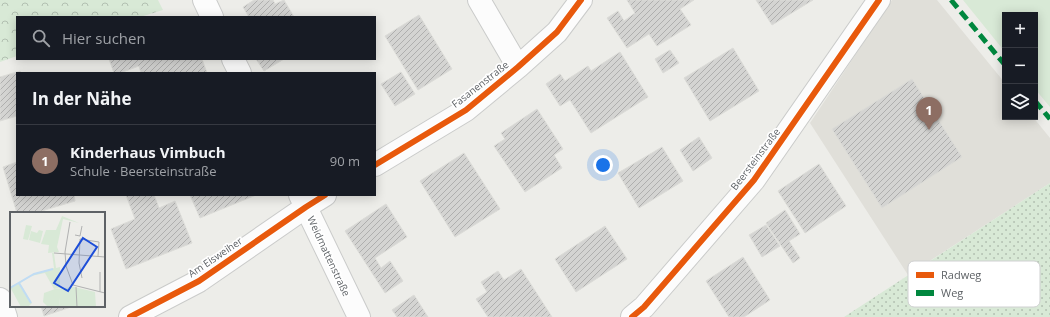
<!DOCTYPE html>
<html lang="de">
<meta charset="utf-8">
<style>
body{margin:0;font-family:"Open Sans",sans-serif;background:#20242c;color:#f1f3f6}
.controls{position:absolute;right:12px;top:12px;display:grid;overflow:hidden;border-radius:0px;box-shadow:0 2px 10px #0003}
.controls button{width:36px;height:36px;display:grid;place-items:center;padding:0;border:0;border-bottom:1px solid #363941;background:#171b24;color:#f1f3f6;font:20px sans-serif}
.you{position:absolute;left:603px;top:165px;width:14px;height:14px;margin:-10px;border:3px solid #fff;border-radius:50%;background:#1a73e8;box-shadow:0 0 0 6px #1a73e833}
.badge{display:grid;place-items:center;width:26px;height:26px;border-radius:50%;background:#909394;color:#fff;font-size:13px;font-weight:700}
.pin{position:absolute;translate:-50% -33px;filter:drop-shadow(0 1px 2px #0008)}
.pin::after{content:'';position:absolute;top:21px;width:14px;height:12px;background:inherit;clip-path:polygon(0 0,100% 0,50% 100%)}
.list{margin:0;padding:0;list-style:none}
h2{display:flex;justify-content:space-between;align-items:center;height:52px;margin:0;padding:0 16px;font-size:17px}
h2 small{font-size:13px;font-weight:400;color:#9ea1a6}
.list li{display:grid;grid-template-columns:26px 1fr auto;gap:12px;align-items:center;box-sizing:border-box;height:72px;padding:0 16px;border-top:1px solid #363941}
.list b{display:block;font-size:15px;white-space:nowrap}
.list p{margin:0;font-size:13px;white-space:nowrap;color:#9ea1a6}
.list em{font-size:13px;font-style:normal;color:#9ea1a6}
.icon{flex:none;width:22px;height:22px;fill:none;stroke:currentColor;stroke-width:2;stroke-linecap:round;stroke-linejoin:round}
.map{position:relative;flex:none;width:1050px;height:317px;overflow:hidden}
.search{position:absolute;background:#171b24;box-shadow:0 2px 10px #0003;left:16px;top:16px;width:360px;height:44px;display:flex;align-items:center;gap:10px;box-sizing:border-box;padding:0 14px;border-radius:0px;color:#9ea1a6;font-size:15px}
.panel{position:absolute;background:#171b24;box-shadow:0 2px 10px #0003;left:16px;top:72px;width:360px;height:124px;border-radius:0px}
.map>svg:first-child{display:block}
</style>
<div class="map">
<svg width="1050" height="317" viewBox="0 0 1050 317">
<defs>
<pattern id="grass-dots" width="8" height="8" patternUnits="userSpaceOnUse"><rect width="8" height="8" fill="#d8e9d6"/><path d="M2 2h.1M6 6h.1" fill="none" stroke="#b2c0b1" stroke-width="1.8" stroke-linecap="round"/></pattern>
<pattern id="forest-crowns" width="20" height="18" patternUnits="userSpaceOnUse"><rect width="20" height="18" fill="#d8e9d6"/><path d="M2 6a3 3 0 1 1 6 0M12 15a3 3 0 1 1 6 0" fill="none" stroke="#b2c0b1"/></pattern>
<pattern id="building-hatch" width="6" height="6" patternUnits="userSpaceOnUse"><rect width="6" height="6" fill="#d4d4d2"/><path d="M-1 1l2-2M0 6l6-6M5 7l2-2" fill="none" stroke="#afafae"/></pattern>
</defs>
<rect width="100%" height="100%" fill="#edede9"/>
<path fill="#e0dfd9" d="M 892,0 L 937,0 L 1005,83 L 1005,117 L 1033,117 L 1050,138 L 1050,183 L 908,275 L 810,123 Z"/>
<path fill="url(#grass-dots)" d="M 1050,183 L 1050,317 L 844,317 Z"/>
<path fill="url(#forest-crowns)" d="M 0,0 L 158,0 L 163,10 L 140,17 L 17,17 L 17,56 L 0,62 Z"/>
<path fill="#d8e9d6" d="M 963,0 L 1050,0 L 1050,107 L 1035,89 L 1035,15 L 1005,15 L 1005,52 Z"/>
<path fill="url(#building-hatch)" stroke="#dcdcd8" d="M 254,0 L 273,0 L 275,4 L 284,0 L 294,17 L 249,17 L 243,7 Z
M 627,0 L 694,0 L 680,9 L 691,25 L 657,46 L 649,34 L 627,48 L 607,18 L 618,11 L 624,21 L 635,13 Z
M 756,0 L 813,0 L 772,25 Z
M 419,15 L 452,69 L 418,90 L 385,36 Z
M 733,48 L 759,91 L 710,121 L 684,78 Z
M 670,50 L 679,63 L 663,73 L 655,59 Z
M 620,52 L 648,97 L 591,133 L 570,100 L 560,106 L 546,84 L 560,74 L 565,81 L 588,66 L 591,71 Z
M 109,59 L 202,59 L 207,73 L 141,73 L 139,66 L 120,73 L 114,73 Z
M 256,59 L 284,59 L 264,71 Z
M 20,71 L 21,73 L 17,73 L 17,116 L 0,121 L 0,77 Z
M 401,72 L 415,94 L 395,106 L 381,84 Z
M 912,79 L 962,157 L 882,208 L 832,129 Z
M 537,109 L 563,149 L 554,155 L 562,168 L 525,192 L 494,146 L 505,139 L 501,133 Z
M 699,137 L 712,158 L 693,171 L 680,150 Z
M 662,147 L 683,181 L 639,208 L 618,173 Z
M 464,153 L 500,209 L 455,237 L 420,181 Z
M 17,162 L 17,195 L 74,195 L 75,201 L 35,213 L 17,213 L 3,167 Z
M 819,164 L 846,206 L 805,233 L 778,191 Z
M 126,195 L 154,195 L 159,208 L 175,201 L 192,243 L 126,269 L 111,229 L 135,219 Z
M 190,195 L 256,195 L 200,218 Z
M 386,204 L 407,237 L 375,258 L 381,268 L 390,261 L 403,281 L 385,293 L 345,231 Z
M 785,210 L 800,234 L 789,241 L 800,258 L 793,263 L 766,223 Z
M 766,225 L 780,246 L 762,257 L 749,235 Z
M 605,226 L 627,259 L 576,292 L 555,259 Z
M 743,257 L 770,300 L 744,317 L 729,317 L 706,281 Z
M 521,269 L 552,317 L 488,317 L 476,299 L 487,292 L 481,282 L 498,271 L 504,280 Z
M 414,295 L 428,317 L 397,317 L 392,310 Z
M 41,306 L 74,306 L 44,316 Z"/>
<g fill="none" stroke-linecap="round" stroke-linejoin="round">
<defs>
<path id="minor" d="M 204,0 L 212,17
M 479,0 L 518,67
M 233,59 L 240,73
M 375,165 L 466,110 L 518,67 L 557,32 L 581,0
M 300,195 L 359,317
M 0,299 L 6,317
M 130,317 L 199,281 L 306,207 L 325,195
M 632,317 L 644,307 L 754,180 L 879,0"/>
</defs>
<use href="#minor" stroke="#cacbca" stroke-width="24"/>
<use href="#minor" stroke="#fcfcfc" stroke-width="22"/>
<path stroke="#00873e" stroke-width="5" stroke-dasharray="10 5" stroke-linecap="butt" d="M 951,0 L 1005,65
M 1035,101 L 1050,119"/>
<defs>
<path id="cycleway" d="M 375,165 L 466,110 L 518,67 L 557,32 L 581,0
M 130,317 L 199,281 L 306,207 L 325,195
M 632,317 L 644,307 L 754,180 L 879,0"/>
</defs>
<use href="#cycleway" stroke="#fff" stroke-width="8"/>
<use href="#cycleway" stroke="#e8590c" stroke-width="6"/>
</g>
<g text-anchor="middle" stroke-width="3.5" stroke-linejoin="round" paint-order="stroke">
<g font-size="10" fill="#5e6266" stroke="#fff">
<text transform="translate(480 84) rotate(-38)" y="4">Fasanenstraße</text>
<text transform="translate(755 159) rotate(-53)" y="4">Beersteinstraße</text>
<text transform="translate(329 256) rotate(65)" y="4">Weidmattenstraße</text>
<text transform="translate(215 257) rotate(-34)" y="4">Am Eisweiher</text>
</g>
</g>
<g transform="translate(10 212)">
<rect width="95" height="95" fill="#edede9"/>
<path d="M 29,18 L 33,19 L 30,31 L 19,28 L 21,19 L 27,21 ZM 42,41 L 44,41 L 46,56 L 50,55 L 50,76 L 44,77 L 35,61 L 21,64 L 10,71 L 22,91 L 18,95 L 11,95 L 0,75 L 24,62 L 44,56 Z" fill="#d8e9d6"/>
<path d="M 52,4 L 69,11 L 53,7 L 47,35 L 49,40 L 38,41 L 39,33 L 31,32 L 36,18 L 46,18 ZM 45,77 L 49,86 L 50,95 L 37,94 L 33,90 L 34,81 Z" fill="#d8e9d6"/>
<path d="M 16,13 L 22,14 L 18,28 L 13,27 ZM 64,75 L 85,80 L 86,95 L 50,95 L 49,86 L 43,84 L 45,77 Z" fill="#d8e9d6"/>
<path fill="none" stroke="#c0dcf4" stroke-width="2" d="M 9,71 L 21,91M 0,76 L 24,62 L 43,57"/>
<path fill="none" stroke="#b0b1b1" stroke-width="1" d="M 60,10 L 55,40 L 56,54 L 63,73 L 95,81M 65,23 L 70,24 L 72,14M 44,41 L 95,45M 90,60 L 90,80M 72,66 L 69,51 L 70,27 L 89,30 L 88,44M 66,75 L 67,95"/>
<path fill="#1d4ed8" fill-opacity="0.15" stroke="#1d4ed8" stroke-width="2" d="M 73,26 L 87,35 L 58,79 L 44,71 Z"/>
<rect width="95" height="95" fill="none" stroke="#5e6266" stroke-width="2"/>
</g>
<rect x="908" y="261" width="132" height="46" rx="6" fill="#fff" stroke="#cfd0d1" stroke-width="1"/>
<rect x="916" y="272" width="18" height="6" fill="#e8590c"/>
<rect x="916" y="290" width="18" height="6" fill="#00873e"/>
<g font-size="11" fill="#5e6266">
<text x="941" y="279">Radweg</text>
<text x="941" y="297">Weg</text>
</g>
</svg>
<div class="controls">
<button>+</button>
<button>−</button>
<button><svg class="icon" aria-label="layers" viewBox="0 0 24 24"><path d="M12 4l9 5-9 5-9-5zM3 14l9 5 9-5"/></svg></button>
</div>
<div class="you"></div>
<div class="pin badge" style="left:929px;top:130px;background:#8d6e63">1</div>
<div class="search"><svg class="icon" aria-label="search" viewBox="0 0 24 24"><circle cx="10" cy="10" r="6"/><path d="M15 15l6 6"/></svg>Hier suchen</div>
<section class="panel">
<h2>In der Nähe<small></small></h2>
<ul class="list">
<li><span class="badge" style="background:#8d6e63">1</span><div><b>Kinderhaus Vimbuch</b><p>Schule · Beersteinstraße</p></div><em>90 m</em></li>
</ul>
</section>
</div>
